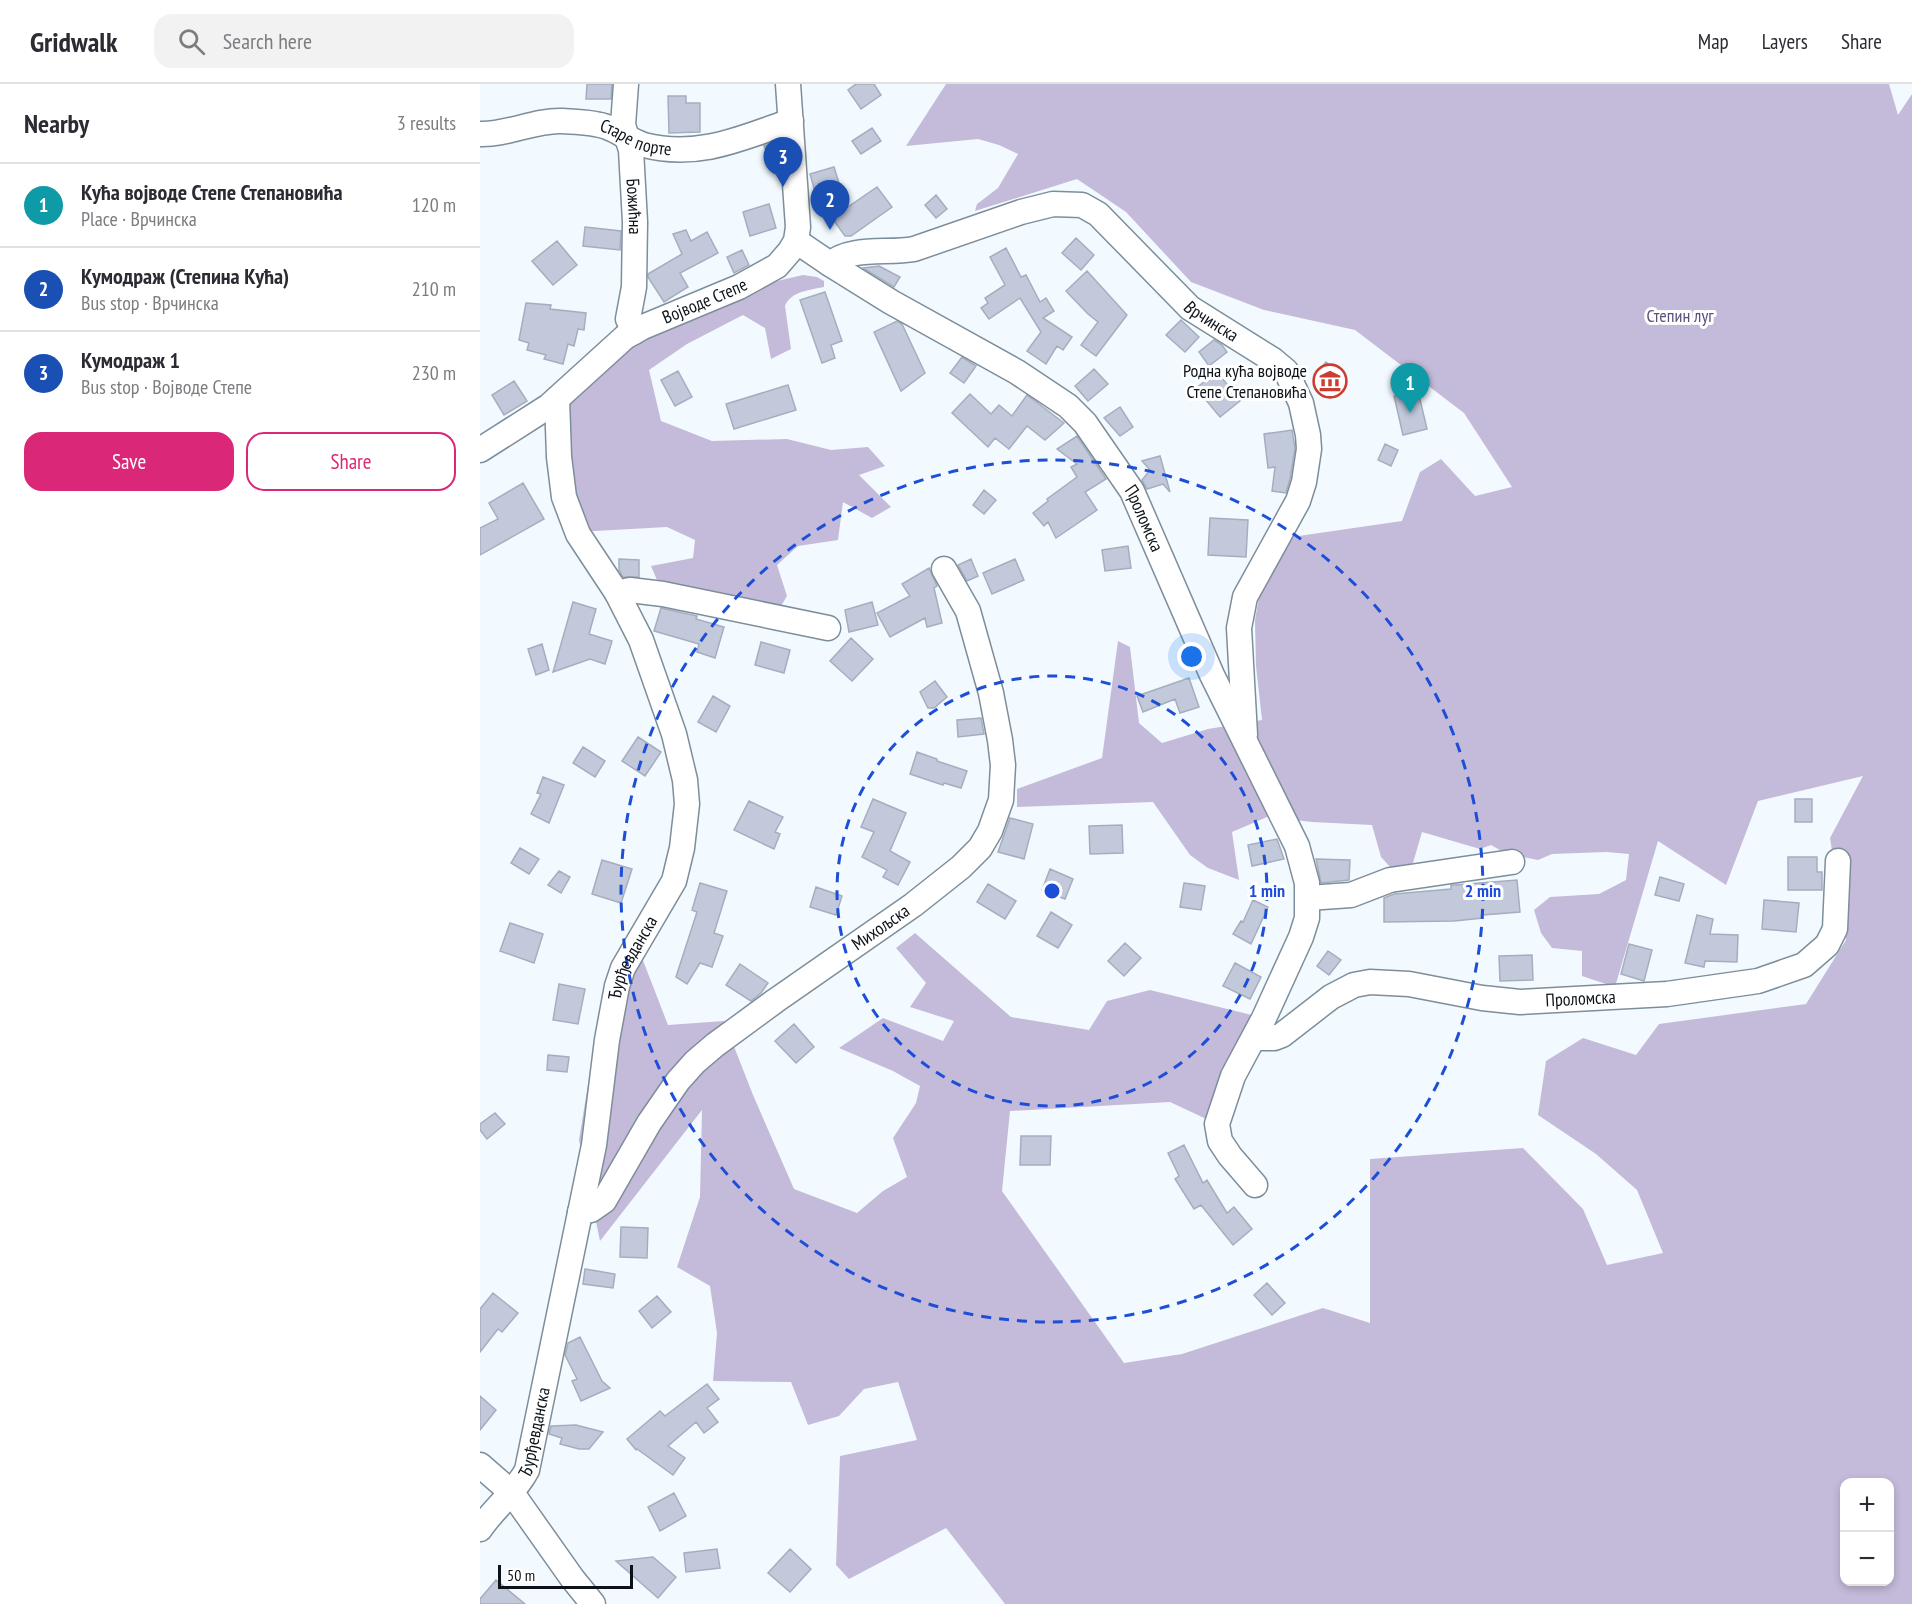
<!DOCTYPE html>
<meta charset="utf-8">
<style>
body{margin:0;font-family:"PT Sans Narrow",sans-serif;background:#f2f2f3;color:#2b2b33}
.controls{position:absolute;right:18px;bottom:18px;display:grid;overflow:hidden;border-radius:12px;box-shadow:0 3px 9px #0003}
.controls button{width:54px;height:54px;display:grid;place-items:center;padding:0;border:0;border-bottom:2px solid #e1e1e2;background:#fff;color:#2b2b33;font:30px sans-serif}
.scale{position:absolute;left:18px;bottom:15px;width:135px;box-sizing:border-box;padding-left:6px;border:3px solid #0c1217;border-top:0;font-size:16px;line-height:21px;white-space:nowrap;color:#0c1217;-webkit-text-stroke:4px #fff;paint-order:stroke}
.you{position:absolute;left:712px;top:573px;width:21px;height:21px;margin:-15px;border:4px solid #fff;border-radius:50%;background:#1a73e8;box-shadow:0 0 0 9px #1a73e833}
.badge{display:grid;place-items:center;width:39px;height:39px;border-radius:50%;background:#db2777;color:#fff;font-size:20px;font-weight:700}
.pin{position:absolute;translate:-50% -50px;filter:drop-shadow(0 2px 3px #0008)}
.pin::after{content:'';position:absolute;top:32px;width:21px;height:18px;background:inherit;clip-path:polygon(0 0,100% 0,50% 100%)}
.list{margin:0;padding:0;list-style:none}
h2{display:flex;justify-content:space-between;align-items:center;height:78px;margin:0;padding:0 24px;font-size:26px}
h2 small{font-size:20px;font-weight:400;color:#7c7c81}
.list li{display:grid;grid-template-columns:39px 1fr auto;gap:18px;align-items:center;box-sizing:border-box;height:84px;padding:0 24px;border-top:2px solid #e1e1e2}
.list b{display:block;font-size:22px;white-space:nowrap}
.list p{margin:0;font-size:20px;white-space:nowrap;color:#7c7c81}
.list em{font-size:20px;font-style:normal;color:#7c7c81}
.actions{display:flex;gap:12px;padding:18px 24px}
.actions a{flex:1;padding:14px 0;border:2px solid #db2777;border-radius:18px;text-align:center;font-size:21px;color:#db2777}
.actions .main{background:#db2777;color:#fff}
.icon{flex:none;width:33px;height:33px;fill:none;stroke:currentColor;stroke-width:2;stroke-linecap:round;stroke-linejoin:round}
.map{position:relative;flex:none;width:1432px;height:1520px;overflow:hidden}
header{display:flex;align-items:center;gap:36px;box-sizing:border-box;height:84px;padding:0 30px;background:#fff;border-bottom:2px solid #e1e1e2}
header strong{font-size:28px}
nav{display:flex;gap:33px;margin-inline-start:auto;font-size:21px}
.search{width:420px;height:54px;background:#f2f2f3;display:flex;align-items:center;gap:15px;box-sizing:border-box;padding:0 21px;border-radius:18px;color:#7c7c81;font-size:22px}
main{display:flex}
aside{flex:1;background:#fff}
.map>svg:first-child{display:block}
</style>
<header>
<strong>Gridwalk</strong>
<div class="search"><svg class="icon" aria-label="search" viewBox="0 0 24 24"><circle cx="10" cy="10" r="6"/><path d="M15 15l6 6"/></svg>Search here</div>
<nav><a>Map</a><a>Layers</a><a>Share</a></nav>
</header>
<main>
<aside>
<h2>Nearby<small>3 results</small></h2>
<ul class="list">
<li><span class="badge" style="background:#0f9aa8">1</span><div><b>Кућа војводе Степе Степановића</b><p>Place · Врчинска</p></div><em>120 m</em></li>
<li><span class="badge" style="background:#1a4fb4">2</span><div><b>Кумодраж (Степина Кућа)</b><p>Bus stop · Врчинска</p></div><em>210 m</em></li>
<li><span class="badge" style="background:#1a4fb4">3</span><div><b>Кумодраж 1</b><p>Bus stop · Војводе Степе</p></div><em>230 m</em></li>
</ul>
<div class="actions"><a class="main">Save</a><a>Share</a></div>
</aside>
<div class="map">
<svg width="1432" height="1520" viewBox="0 0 1432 1520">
<rect width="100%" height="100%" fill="#f2faff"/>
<path fill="#c4bada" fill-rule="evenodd" d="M 466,0 L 1409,0 L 1418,31 L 1432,10 L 1432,1520 L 525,1520 L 466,1444 L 369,1495 L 356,1481 L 360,1372 L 437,1356 L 418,1298 L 384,1305 L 359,1332 L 328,1341 L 311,1298 L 233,1297 L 237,1249 L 230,1202 L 197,1183 L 220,1113 L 222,1026 L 120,1157 L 99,1056 L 122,914 L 157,861 L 188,941 L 244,937 L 273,1011 L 314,1105 L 377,1129 L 403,1107 L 427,1093 L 413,1054 L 436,1019 L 440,1002 L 413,987 L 359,964 L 403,934 L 463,957 L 474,937 L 430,923 L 446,899 L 416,864 L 435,849 L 531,933 L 609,946 L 627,917 L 670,906 L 784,934 L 737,1040 L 690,1018 L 530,1027 L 522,1107 L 644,1279 L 702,1270 L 843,1224 L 890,1239 L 890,1075 L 1043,1064 L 1103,1125 L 1127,1181 L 1183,1169 L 1157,1106 L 1116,1070 L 1058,1031 L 1066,977 L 1103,954 L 1156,971 L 1179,940 L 1326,920 L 1366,856 L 1350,754 L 1383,692 L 1278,717 L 1246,801 L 1178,757 L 1135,903 L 1102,892 L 1102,867 L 1072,864 L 1061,849 L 1054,826 L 1070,813 L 1119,810 L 1146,796 L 1149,770 L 1127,768 L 1072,770 L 1058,776 L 1027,770 L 1011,761 L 1000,765 L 942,748 L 933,779 L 924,783 L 911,784 L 901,773 L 892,741 L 832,738 L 787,733 L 752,748 L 759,796 L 728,784 L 710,771 L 673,718 L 537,723 L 537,705 L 622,674 L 638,557 L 650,563 L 659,639 L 682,659 L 728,645 L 782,636 L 776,582 L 775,536 L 785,478 L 798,455 L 922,437 L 940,388 L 961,375 L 995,412 L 1032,403 L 984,329 L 875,246 L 784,226 L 711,198 L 646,128 L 597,95 L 495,127 L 497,120 L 518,104 L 538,70 L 519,61 L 498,55 L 426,62 ZM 1364,1398 L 1410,1398 L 1410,1498 L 1364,1498 Z
M 323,191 L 337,193 L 344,197 L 344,203 C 330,206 311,207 305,222 L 311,265 L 291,275 L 285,244 L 263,231 L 207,260 L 169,286 L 181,337 L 232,357 L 307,355 L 351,366 L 388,363 L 405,382 L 379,391 L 411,423 L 392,434 L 363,418 L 358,456 L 318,462 L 297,481 L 307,512 L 294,534 L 183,510 L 171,482 L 213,474 L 215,456 L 187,443 L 97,448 L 83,322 L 159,254 L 275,202 Z"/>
<path fill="#c2c9db" stroke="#a6adbf" stroke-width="1.5" d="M 107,0 L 132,0 L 131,15 L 106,15 Z
M 376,0 L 394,0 L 401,11 L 381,25 L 368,6 Z
M 188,12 L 206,12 L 206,19 L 220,19 L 220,48 L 189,49 Z
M 392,44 L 401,57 L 381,70 L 372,57 Z
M 298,57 L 299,70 L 289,74 L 284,62 Z
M 354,83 L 360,102 L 342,108 L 341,102 L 334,104 L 330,90 Z
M 397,103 L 412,123 L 371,152 L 365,152 L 352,134 Z
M 456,111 L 467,125 L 456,134 L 445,121 Z
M 289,120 L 296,144 L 270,152 L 263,128 Z
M 105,143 L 141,147 L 140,166 L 103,162 Z
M 206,146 L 211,157 L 227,148 L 238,169 L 200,189 L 208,203 L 184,218 L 168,193 L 168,190 L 202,170 L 193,150 Z
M 596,154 L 614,171 L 601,186 L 582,169 Z
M 77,157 L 97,181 L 73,201 L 52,177 Z
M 526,164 L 541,193 L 546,191 L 560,218 L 566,214 L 574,227 L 563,234 L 592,253 L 583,266 L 577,262 L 566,280 L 547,267 L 561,248 L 540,214 L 509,235 L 501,224 L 508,219 L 505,214 L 525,201 L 510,173 Z
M 262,166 L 269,181 L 254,189 L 247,173 Z
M 399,182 L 420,193 L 414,203 L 383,184 Z
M 607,187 L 647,231 L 616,272 L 601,261 L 618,238 L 608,230 L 586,207 Z
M 345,208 L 362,257 L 351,261 L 355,274 L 342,279 L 320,216 Z
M 46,219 L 71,221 L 70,225 L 106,229 L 104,246 L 98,245 L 94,262 L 88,260 L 83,280 L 64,275 L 66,271 L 47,266 L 49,259 L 39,256 Z
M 701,236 L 719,253 L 705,268 L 686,251 Z
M 417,237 L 422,240 L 445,289 L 421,307 L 394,248 Z
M 734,256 L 742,261 L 747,268 L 729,282 L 719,268 Z
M 482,273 L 496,282 L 484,299 L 470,289 Z
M 846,278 L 859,289 L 850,301 L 836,290 Z
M 614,285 L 628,300 L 608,317 L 595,302 Z
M 198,287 L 212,313 L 195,322 L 181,296 Z
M 737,288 L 750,304 L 755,301 L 765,313 L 740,333 L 716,304 Z
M 34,297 L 47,317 L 24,331 L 12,311 Z
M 308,301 L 316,326 L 254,345 L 246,320 Z
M 938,307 L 947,345 L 923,351 L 914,312 Z
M 490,310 L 511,330 L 519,321 L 532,332 L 547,311 L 584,339 L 565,356 L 547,342 L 529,365 L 515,354 L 508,363 L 472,329 Z
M 640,323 L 653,343 L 640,352 L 624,334 Z
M 812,346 L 815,364 L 810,395 L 806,409 L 792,407 L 795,383 L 788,384 L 784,350 Z
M 597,352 L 626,395 L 605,408 L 617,426 L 576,454 L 568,438 L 564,442 L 553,429 L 568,417 L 567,415 L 597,393 L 591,383 L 597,380 L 577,365 Z
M 905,360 L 918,366 L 911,382 L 898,376 Z
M 680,372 L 682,379 L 690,408 L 683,400 L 667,405 L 662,396 L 670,386 L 662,377 Z
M 43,399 L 64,435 L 0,471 L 0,444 L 18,435 L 9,419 Z
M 504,406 L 516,416 L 504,430 L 493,421 Z
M 730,434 L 768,436 L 766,473 L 728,471 Z
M 648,462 L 651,484 L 625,487 L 622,466 Z
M 139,475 L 159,476 L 159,493 L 143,493 L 139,486 Z
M 491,475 L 498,492 L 487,497 L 478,481 Z
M 535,475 L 544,496 L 512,510 L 503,489 Z
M 449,484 L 457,502 L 454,504 L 462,539 L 447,543 L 445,534 L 410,553 L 397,529 L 430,512 L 422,500 Z
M 93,518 L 116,525 L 109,550 L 132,557 L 125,580 L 110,575 L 73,588 Z
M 392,518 L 398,541 L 369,548 L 365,526 Z
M 181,524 L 217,532 L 216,535 L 244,543 L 235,574 L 217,568 L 219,560 L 174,547 Z
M 371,554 L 393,575 L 372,597 L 350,577 Z
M 281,558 L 310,566 L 304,589 L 275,581 Z
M 62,560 L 69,586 L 56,591 L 48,565 Z
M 709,594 L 719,623 L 700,629 L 695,615 L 663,628 L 657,612 Z
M 455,597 L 467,613 L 454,624 L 448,624 L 440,608 Z
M 233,612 L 250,622 L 236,648 L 218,638 Z
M 501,634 L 504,650 L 478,653 L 477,636 Z
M 158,653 L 181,668 L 165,692 L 142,677 Z
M 103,663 L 125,677 L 115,693 L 93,679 Z
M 437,668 L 457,675 L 457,677 L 487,687 L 481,704 L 464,699 L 463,701 L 430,690 Z
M 63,693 L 84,701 L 69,739 L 51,730 L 61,710 L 57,709 Z
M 393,715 L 426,729 L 410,767 L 430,778 L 418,801 L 403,793 L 407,786 L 382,773 L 394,748 L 381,743 Z
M 1315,715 L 1332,715 L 1332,738 L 1315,738 Z
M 269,717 L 303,733 L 295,748 L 300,750 L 294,765 L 254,746 Z
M 530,734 L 553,740 L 544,775 L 518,768 Z
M 642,741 L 643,769 L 610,770 L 609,742 Z
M 797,755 L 804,775 L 772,782 L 768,761 Z
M 40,764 L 59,775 L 49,790 L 31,779 Z
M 1308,773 L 1337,773 L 1337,788 L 1342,788 L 1342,806 L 1308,806 Z
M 836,775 L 870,776 L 869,796 L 841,799 Z
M 122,776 L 152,785 L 141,819 L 112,810 Z
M 570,785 L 593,795 L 585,815 L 562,806 Z
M 79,787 L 90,793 L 81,809 L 68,801 Z
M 1180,793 L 1204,800 L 1199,817 L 1175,811 Z
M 1037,796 L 1040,828 L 1003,831 L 1003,834 L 974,837 L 904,838 L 904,814 L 914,810 L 971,805 L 971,801 L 975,801 Z
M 220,799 L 247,807 L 234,849 L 243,852 L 232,883 L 220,879 L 207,900 L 196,893 L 217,828 L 212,826 Z
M 704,799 L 725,802 L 721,826 L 700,823 Z
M 508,800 L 536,817 L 525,835 L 497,818 Z
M 336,803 L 362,812 L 356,831 L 330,823 Z
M 773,816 L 788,823 L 771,860 L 753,850 L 761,837 L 763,838 Z
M 1284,816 L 1319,819 L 1316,848 L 1282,845 Z
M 571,828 L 592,841 L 578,864 L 557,852 Z
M 1217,831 L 1233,835 L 1230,850 L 1258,851 L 1257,878 L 1225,877 L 1224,883 L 1205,879 Z
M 30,839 L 63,850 L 54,879 L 20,867 Z
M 645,859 L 661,874 L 644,892 L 628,877 Z
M 1149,860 L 1172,866 L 1164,897 L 1141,890 Z
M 848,867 L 861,876 L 849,891 L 837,882 Z
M 1052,871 L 1053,896 L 1020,897 L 1019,872 Z
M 755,879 L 781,893 L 770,915 L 743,902 Z
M 260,880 L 288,899 L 281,909 L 271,917 L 246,901 Z
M 79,900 L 105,905 L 98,940 L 73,936 Z
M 314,940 L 334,963 L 316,979 L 295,957 Z
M 68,971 L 89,973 L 87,988 L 67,986 Z
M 15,1029 L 25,1040 L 7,1055 L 0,1046 L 0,1040 Z
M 541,1052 L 571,1052 L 570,1081 L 540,1081 Z
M 704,1061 L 723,1099 L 727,1096 L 747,1129 L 754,1123 L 772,1145 L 753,1161 L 721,1121 L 714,1125 L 695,1095 L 699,1092 L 688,1069 Z
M 141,1143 L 168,1144 L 167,1174 L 140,1173 Z
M 105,1185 L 135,1190 L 133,1204 L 103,1200 Z
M 787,1199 L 805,1219 L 792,1231 L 774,1211 Z
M 13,1209 L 38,1229 L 22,1248 L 18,1245 L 0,1268 L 0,1225 Z
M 177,1212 L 191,1228 L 172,1244 L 159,1227 Z
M 100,1253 L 122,1297 L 130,1304 L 101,1317 L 92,1297 L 97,1295 L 85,1271 L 88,1259 Z
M 227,1300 L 239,1315 L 227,1324 L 238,1338 L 224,1349 L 216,1338 L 188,1362 L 205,1374 L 193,1391 L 157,1365 L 156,1366 L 147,1355 L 180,1327 L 185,1332 Z
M 0,1312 L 16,1326 L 0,1346 Z
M 96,1341 L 123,1348 L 109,1365 L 99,1365 L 80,1360 L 82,1354 L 69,1350 L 71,1342 Z
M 194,1409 L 206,1432 L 180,1447 L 168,1423 Z
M 237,1465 L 240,1484 L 206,1488 L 204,1469 Z
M 310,1465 L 331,1485 L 310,1508 L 288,1489 Z
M 173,1473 L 196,1493 L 178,1514 L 136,1477 Z
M 16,1496 L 45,1520 L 0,1520 L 0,1515 Z"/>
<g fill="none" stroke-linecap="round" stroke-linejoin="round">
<defs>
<g id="minor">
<path id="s1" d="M 146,0 L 143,41 L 151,66 L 155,138 L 154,203 L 148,235 L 154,248"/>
<path id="s2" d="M 0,50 C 28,51 54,36 82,37 C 96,38 114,38 127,43 C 141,48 150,57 164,61 C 218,75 262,54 311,37"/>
<path id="s3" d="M 316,157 L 350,180 C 371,162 407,170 434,165 L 541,128 L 573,120 L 602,121 L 618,130 L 710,224 L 793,276 L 806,287 L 821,319 L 828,351 L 829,365 L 824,398 L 818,417 L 765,513 L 759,544 L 765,651"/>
<path id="s4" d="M 350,180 L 411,218 L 537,288 L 588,322 L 605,339 L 652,407 L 732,591 L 817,762 L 827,799 L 827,834 L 821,853 L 784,934 L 753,992 L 737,1040 L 740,1057 L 750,1072 L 775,1101"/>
<path id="s5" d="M 0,366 L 69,322 L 145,253 L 163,243 L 259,203 L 297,182 L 310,167 L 316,157 L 318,143 L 308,0"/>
<path d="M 137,509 L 150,506 L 183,510 L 348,544"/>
<path d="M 828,814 L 871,811 L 910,796 L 1032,778"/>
<path id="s6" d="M 775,954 L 794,954 L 802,951 L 851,913 L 874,901 L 890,898 L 929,900 L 1002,914 L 1040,918 L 1187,910 L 1278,897 L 1324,881 L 1347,861 L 1355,845 L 1358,777"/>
<path id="s7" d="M 100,1128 L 111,1126 L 124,1117 L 169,1039 L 198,997 L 215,978 L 235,961 L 295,917 L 433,821 L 481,783 L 500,764 L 510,747 L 521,716 L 523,681 L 520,656 L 511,609 L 488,527 L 464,485"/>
<path d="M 0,1381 L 32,1409 L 92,1494 L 113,1520"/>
<path id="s8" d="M 0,1445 C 14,1424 35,1409 47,1386 L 114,1061 L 127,956 L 137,902 L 143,884 L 194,797 L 202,764 L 207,720 L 205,696 L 194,650 L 161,556 L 137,509 L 98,450 L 84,413 L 79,373 L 77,315"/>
</g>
</defs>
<use href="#minor" stroke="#7d8e9a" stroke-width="27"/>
<use href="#minor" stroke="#fff" stroke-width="24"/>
</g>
<g fill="none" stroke="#1d4ed8" stroke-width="3" stroke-dasharray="10 8">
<circle cx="572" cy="807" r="215"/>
<circle cx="572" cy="807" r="431"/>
</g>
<defs>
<symbol id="museum-ring" viewBox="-11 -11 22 22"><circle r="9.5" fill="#fff" stroke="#ca3d30" stroke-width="1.5"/><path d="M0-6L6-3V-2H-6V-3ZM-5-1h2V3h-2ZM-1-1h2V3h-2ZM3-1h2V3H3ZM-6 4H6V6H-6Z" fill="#ca3d30"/></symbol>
</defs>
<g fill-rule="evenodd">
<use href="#museum-ring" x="831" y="278" width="38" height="38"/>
</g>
<g text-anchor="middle" stroke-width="6" stroke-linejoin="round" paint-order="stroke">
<g font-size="18" fill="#0c1217" stroke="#fff">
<text dy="6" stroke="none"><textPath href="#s2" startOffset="160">Старе порте</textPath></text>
<text dy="6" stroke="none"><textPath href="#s1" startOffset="124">Божићна</textPath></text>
<text dy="6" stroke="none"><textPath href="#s5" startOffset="272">Војводе Степе</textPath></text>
<text dy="6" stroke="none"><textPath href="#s3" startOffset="478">Врчинска</textPath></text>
<text dy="6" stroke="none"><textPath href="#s4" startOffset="414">Проломска</textPath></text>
<text dy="6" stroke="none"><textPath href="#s7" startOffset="423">Михољска</textPath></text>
<text dy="6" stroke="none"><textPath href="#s8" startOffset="600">Ђурђевданска</textPath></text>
<text dy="6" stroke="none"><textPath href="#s6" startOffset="344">Проломска</textPath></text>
<text dy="6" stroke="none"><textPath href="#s8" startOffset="114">Ђурђевданска</textPath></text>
</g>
<g font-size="18" fill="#5d4e7c" stroke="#fff">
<text x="1200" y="238">Степин луг</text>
</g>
<g font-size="18" fill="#0c1217" stroke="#fff" text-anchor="end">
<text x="827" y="293">Родна кућа војводе<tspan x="827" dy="21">Степе Степановића</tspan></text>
</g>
</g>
<circle cx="572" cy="807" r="9" fill="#1d4ed8" stroke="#fff" stroke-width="3"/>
<g font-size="18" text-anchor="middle" font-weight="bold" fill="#1d4ed8" stroke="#fff" stroke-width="6" stroke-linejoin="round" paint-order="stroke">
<text x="787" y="813">1 min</text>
<text x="1003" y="813">2 min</text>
</g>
</svg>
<div class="controls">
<button>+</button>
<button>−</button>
</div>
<div class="scale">50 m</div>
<div class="you"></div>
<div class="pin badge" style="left:930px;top:329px;background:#0f9aa8">1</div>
<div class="pin badge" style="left:350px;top:146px;background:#1a4fb4">2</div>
<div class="pin badge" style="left:303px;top:103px;background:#1a4fb4">3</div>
</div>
</main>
